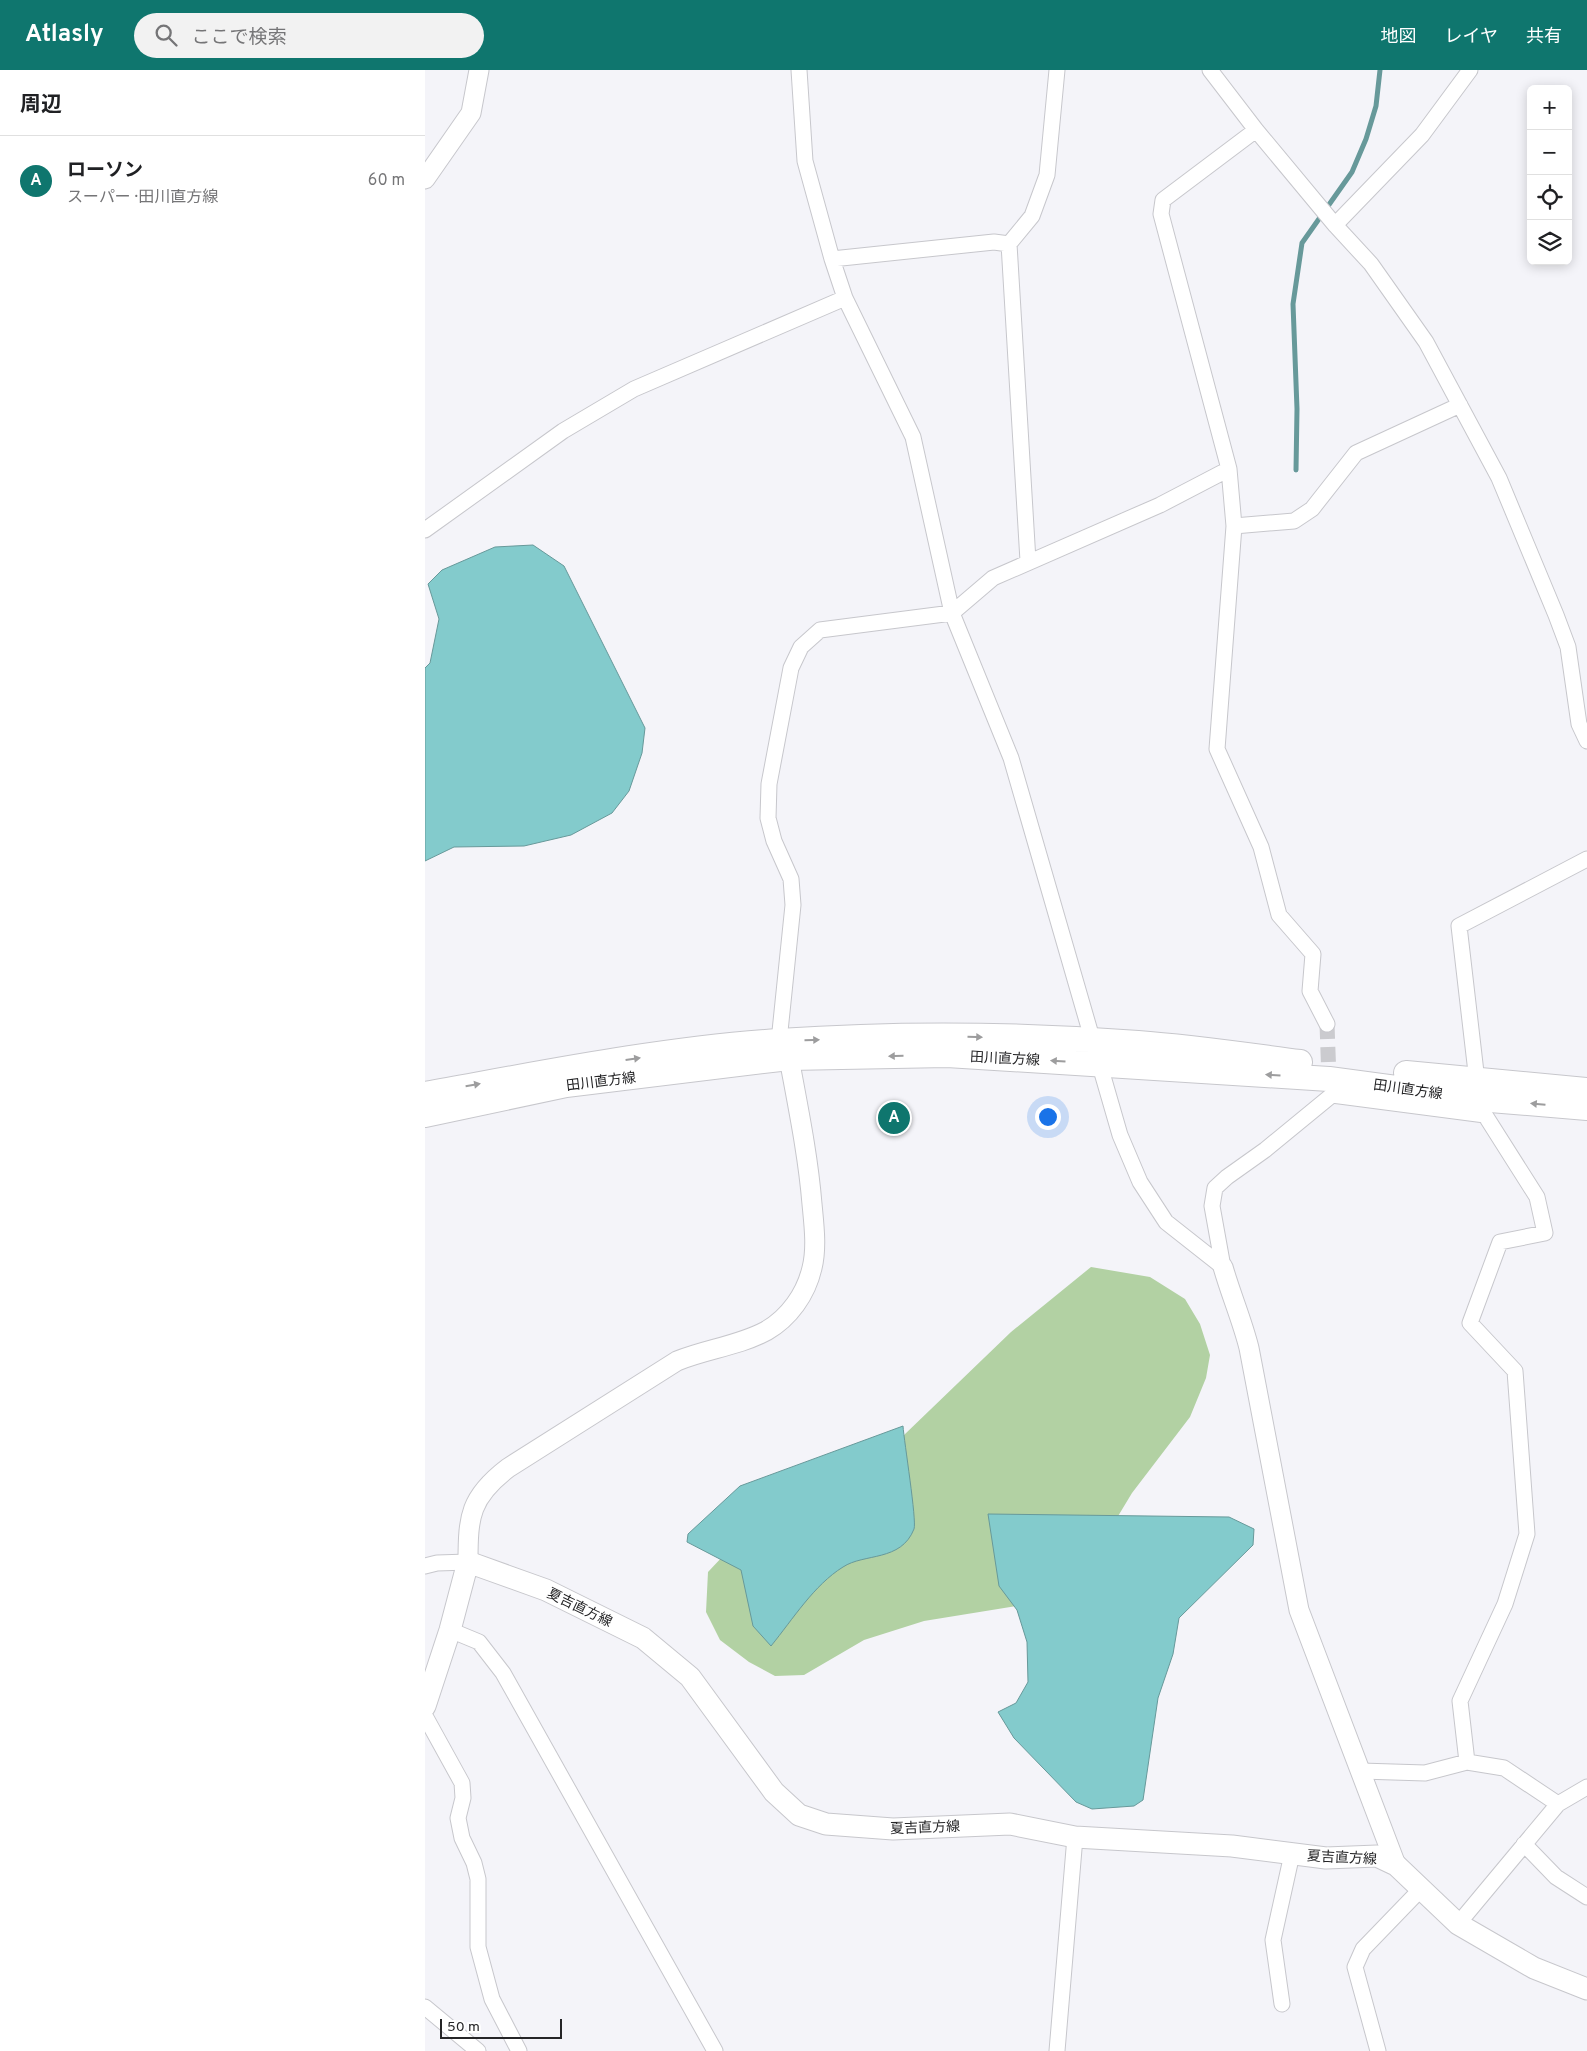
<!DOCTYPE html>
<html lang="ja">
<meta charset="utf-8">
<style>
body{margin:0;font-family:Overpass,"Noto Sans JP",sans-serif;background:#f2f2f2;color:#202124}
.controls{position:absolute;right:15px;top:15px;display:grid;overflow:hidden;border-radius:8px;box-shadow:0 2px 12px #0003}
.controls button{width:45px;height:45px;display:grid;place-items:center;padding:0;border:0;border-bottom:1px solid #e0e0e0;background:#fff;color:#202124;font:25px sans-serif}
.scale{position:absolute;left:15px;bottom:12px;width:122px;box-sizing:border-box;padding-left:5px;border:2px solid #252527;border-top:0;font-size:14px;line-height:18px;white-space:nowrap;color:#252527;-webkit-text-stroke:4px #fff;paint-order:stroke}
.you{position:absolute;left:622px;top:1046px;width:18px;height:18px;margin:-12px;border:4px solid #fff;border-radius:50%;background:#1a73e8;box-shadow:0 0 0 8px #1a73e833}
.badge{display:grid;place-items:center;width:32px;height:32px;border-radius:50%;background:#0f766e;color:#fff;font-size:16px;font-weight:700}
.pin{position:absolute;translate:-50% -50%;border:2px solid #fff;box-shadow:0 1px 5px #0006}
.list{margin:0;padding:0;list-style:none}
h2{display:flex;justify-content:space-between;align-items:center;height:65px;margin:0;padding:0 20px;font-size:21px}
h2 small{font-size:16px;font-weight:400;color:#757577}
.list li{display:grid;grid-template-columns:32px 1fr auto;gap:15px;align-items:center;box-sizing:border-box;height:90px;padding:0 20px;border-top:1px solid #e0e0e0}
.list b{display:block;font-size:19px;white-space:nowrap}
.list p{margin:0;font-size:16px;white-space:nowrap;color:#757577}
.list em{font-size:16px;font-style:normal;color:#757577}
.icon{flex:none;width:28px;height:28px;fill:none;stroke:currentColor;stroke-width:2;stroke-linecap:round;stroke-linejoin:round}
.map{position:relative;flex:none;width:1162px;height:1981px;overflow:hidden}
header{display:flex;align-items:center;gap:30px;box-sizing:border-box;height:70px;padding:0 25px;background:#0f766e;color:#fff}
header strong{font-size:24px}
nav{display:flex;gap:28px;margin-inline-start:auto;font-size:18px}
.search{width:350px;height:45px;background:#f2f2f2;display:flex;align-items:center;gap:12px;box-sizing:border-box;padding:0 18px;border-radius:28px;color:#757577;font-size:19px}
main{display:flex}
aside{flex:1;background:#fff}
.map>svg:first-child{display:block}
</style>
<header>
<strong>Atlasly</strong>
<div class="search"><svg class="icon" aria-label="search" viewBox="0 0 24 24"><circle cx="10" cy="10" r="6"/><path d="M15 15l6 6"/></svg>ここで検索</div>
<nav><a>地図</a><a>レイヤ</a><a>共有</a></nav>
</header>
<main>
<aside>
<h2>周辺<small></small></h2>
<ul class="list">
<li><span class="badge">A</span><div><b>ローソン</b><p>スーパー · 田川直方線</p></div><em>60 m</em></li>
</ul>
</aside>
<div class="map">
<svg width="1162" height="1981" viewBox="0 0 1162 1981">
<rect width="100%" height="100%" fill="#f4f4f9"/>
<path fill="#b2d1a3" d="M 666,1197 L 725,1207 L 760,1229 L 775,1254 L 785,1285 L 781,1308 L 765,1347 L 707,1423 L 678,1471 L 597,1535 L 499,1551 L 439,1570 L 379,1605 L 350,1606 L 324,1592 L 295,1570 L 281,1542 L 283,1502 L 299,1485 L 479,1365 L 586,1262 Z"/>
<path fill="#83cbcc" stroke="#67999a" d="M 108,475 L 139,496 L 220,658 L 217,683 L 204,721 L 187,743 L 146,765 L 99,776 L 29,777 L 0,791 L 0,598 L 5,593 L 14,549 L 3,514 L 17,500 L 70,477 Z
M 478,1356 C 479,1371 492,1451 489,1459 C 476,1492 439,1483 418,1497 C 389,1515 368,1549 346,1576 L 328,1556 L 316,1500 L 262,1472 L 263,1464 L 315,1416 Z
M 563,1444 L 804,1447 L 829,1459 L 828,1475 L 754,1548 L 748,1584 L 733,1628 L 718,1730 L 709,1736 L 667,1739 L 651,1732 L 589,1668 L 573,1642 L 591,1633 L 603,1612 L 602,1572 L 592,1540 L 574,1516 Z"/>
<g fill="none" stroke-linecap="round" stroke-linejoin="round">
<path stroke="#67999a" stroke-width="5" d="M 871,400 L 872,339 L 868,234 L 877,173 L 927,102 L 941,69 L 951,36 L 955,0"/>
<path stroke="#cbcbcf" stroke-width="15" stroke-dasharray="15 8" stroke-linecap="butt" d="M 902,954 L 904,1009"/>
<defs>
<path id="minor" d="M 374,0 L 380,91 L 407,189 L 420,228 L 488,367 L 527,543 L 586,688 L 695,1065 L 715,1112 L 741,1152 L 798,1197
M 785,0 L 831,60 L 910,155 L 946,194 L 1001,272 L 1074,408 L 1131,545 L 1143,577 L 1154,654 L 1162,671
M 831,60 L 738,130 L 736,144 L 804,399 L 809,456 L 792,679 L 836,777 L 854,845 L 888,884 L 885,921 L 902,954
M 910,155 L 997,65 L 1045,0
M 407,189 L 569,172 L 584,174
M 809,456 L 869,451 L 887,439 L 931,383 L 1035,335
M 0,460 L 138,361 L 209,319 L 420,228
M 603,491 L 584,174 L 607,146 L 622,105 L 632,0
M 358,978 L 354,971 L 368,835 L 366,809 L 349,771 L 343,748 L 344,714 L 366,598 L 376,577 L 395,560 L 527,543 L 568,508 L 735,435 L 804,399
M 1052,1011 L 1034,856 L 1162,789
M 1053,1029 L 1060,1045 L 1112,1127 L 1120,1163 L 1075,1172 L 1045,1253 L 1090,1301 L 1102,1464 L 1080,1534 L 1035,1631 L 1042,1692 L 1079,1698 L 1133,1734
M 798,1197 L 787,1136 L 790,1118 L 802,1107 L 840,1080 L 907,1025 L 1060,1045
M 0,1496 L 12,1493 L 43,1492
M 25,1560 L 54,1572 L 78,1603 L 290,1981
M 0,1646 L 37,1713 L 38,1728 L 33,1748 L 37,1768 L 49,1793 L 53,1809 L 53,1877 L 67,1929 L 94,1981
M 936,1701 L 1000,1703 L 1042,1692
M 1099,1774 L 1131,1807 L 1162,1827
M 1033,1854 L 1133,1734 L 1162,1717
M 857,1934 L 848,1870 L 867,1784
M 0,1937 L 53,1981
M 632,1981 L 650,1767
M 953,1981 L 930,1897 L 938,1879 L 995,1820"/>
<path id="tertiary" d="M 0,109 L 46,43 L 54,0
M 798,1197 C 806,1225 817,1250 824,1278 L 874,1540 L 971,1795
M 43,1492 C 43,1446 45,1427 83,1398 L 252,1291 C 281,1279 313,1276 341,1261 C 364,1248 381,1224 387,1198 C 392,1178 389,1155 387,1134 C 383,1085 373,1037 364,988"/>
<path id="secondary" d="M 0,1636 L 25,1560 L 43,1492 L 121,1520 L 218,1568 L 265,1607 L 349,1722 L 374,1745 L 401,1754 L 468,1759 L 585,1754 L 650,1767 L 807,1776 L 901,1788 L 952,1786 L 971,1795 L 1033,1854 L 1109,1898 L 1162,1919"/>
<path id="primary" d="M 981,1003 L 1162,1020
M 0,1024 C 117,1003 235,979 354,971 C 470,963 597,964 713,973 C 767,977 821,985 875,992
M 0,1045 L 141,1015 L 364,988 L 522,985 L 904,1009 L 1053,1029 L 1162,1038"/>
</defs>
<use href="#minor" stroke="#c7c7cc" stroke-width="17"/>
<use href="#tertiary" stroke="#c7c7cc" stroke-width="21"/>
<use href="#secondary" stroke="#c7c7cc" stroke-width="23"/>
<use href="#primary" stroke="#c7c7cc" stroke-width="26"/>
<use href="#minor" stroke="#fff" stroke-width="15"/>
<use href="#tertiary" stroke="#fff" stroke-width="19"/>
<use href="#secondary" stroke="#fff" stroke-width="21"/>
<use href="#primary" stroke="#fff" stroke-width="24"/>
</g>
<defs><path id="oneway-solid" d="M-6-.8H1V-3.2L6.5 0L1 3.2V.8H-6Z" transform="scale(1.25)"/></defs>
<g fill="#9d9d9e">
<use href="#oneway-solid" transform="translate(550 967) rotate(2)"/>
<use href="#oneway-solid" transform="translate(387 970) rotate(-2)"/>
<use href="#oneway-solid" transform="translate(471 986) rotate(179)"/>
<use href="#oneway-solid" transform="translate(208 989) rotate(-8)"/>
<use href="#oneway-solid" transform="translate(633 991) rotate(-177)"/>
<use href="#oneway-solid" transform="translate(848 1005) rotate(-176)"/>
<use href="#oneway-solid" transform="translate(48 1015) rotate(-10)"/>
<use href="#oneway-solid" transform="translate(1113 1034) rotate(-175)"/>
</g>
<g text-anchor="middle" stroke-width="4" stroke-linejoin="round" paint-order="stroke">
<g font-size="14" fill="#252527" stroke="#fff">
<text transform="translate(580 988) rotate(3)" y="5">田川直方線</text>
<text transform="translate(176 1011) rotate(-7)" y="5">田川直方線</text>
<text transform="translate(983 1019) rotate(8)" y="5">田川直方線</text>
<text transform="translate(155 1537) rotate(26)" y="5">夏吉直方線</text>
<text transform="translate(500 1757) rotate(-2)" y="5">夏吉直方線</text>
<text transform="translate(917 1787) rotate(3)" y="5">夏吉直方線</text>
</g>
</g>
</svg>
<div class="controls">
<button>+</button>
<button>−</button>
<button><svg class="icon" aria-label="locate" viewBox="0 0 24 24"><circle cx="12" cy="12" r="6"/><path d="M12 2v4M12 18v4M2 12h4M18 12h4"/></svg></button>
<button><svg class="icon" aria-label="layers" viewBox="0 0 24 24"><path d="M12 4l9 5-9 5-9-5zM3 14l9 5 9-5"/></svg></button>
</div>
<div class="scale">50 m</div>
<div class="you"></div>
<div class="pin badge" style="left:469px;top:1048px">A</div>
</div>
</main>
